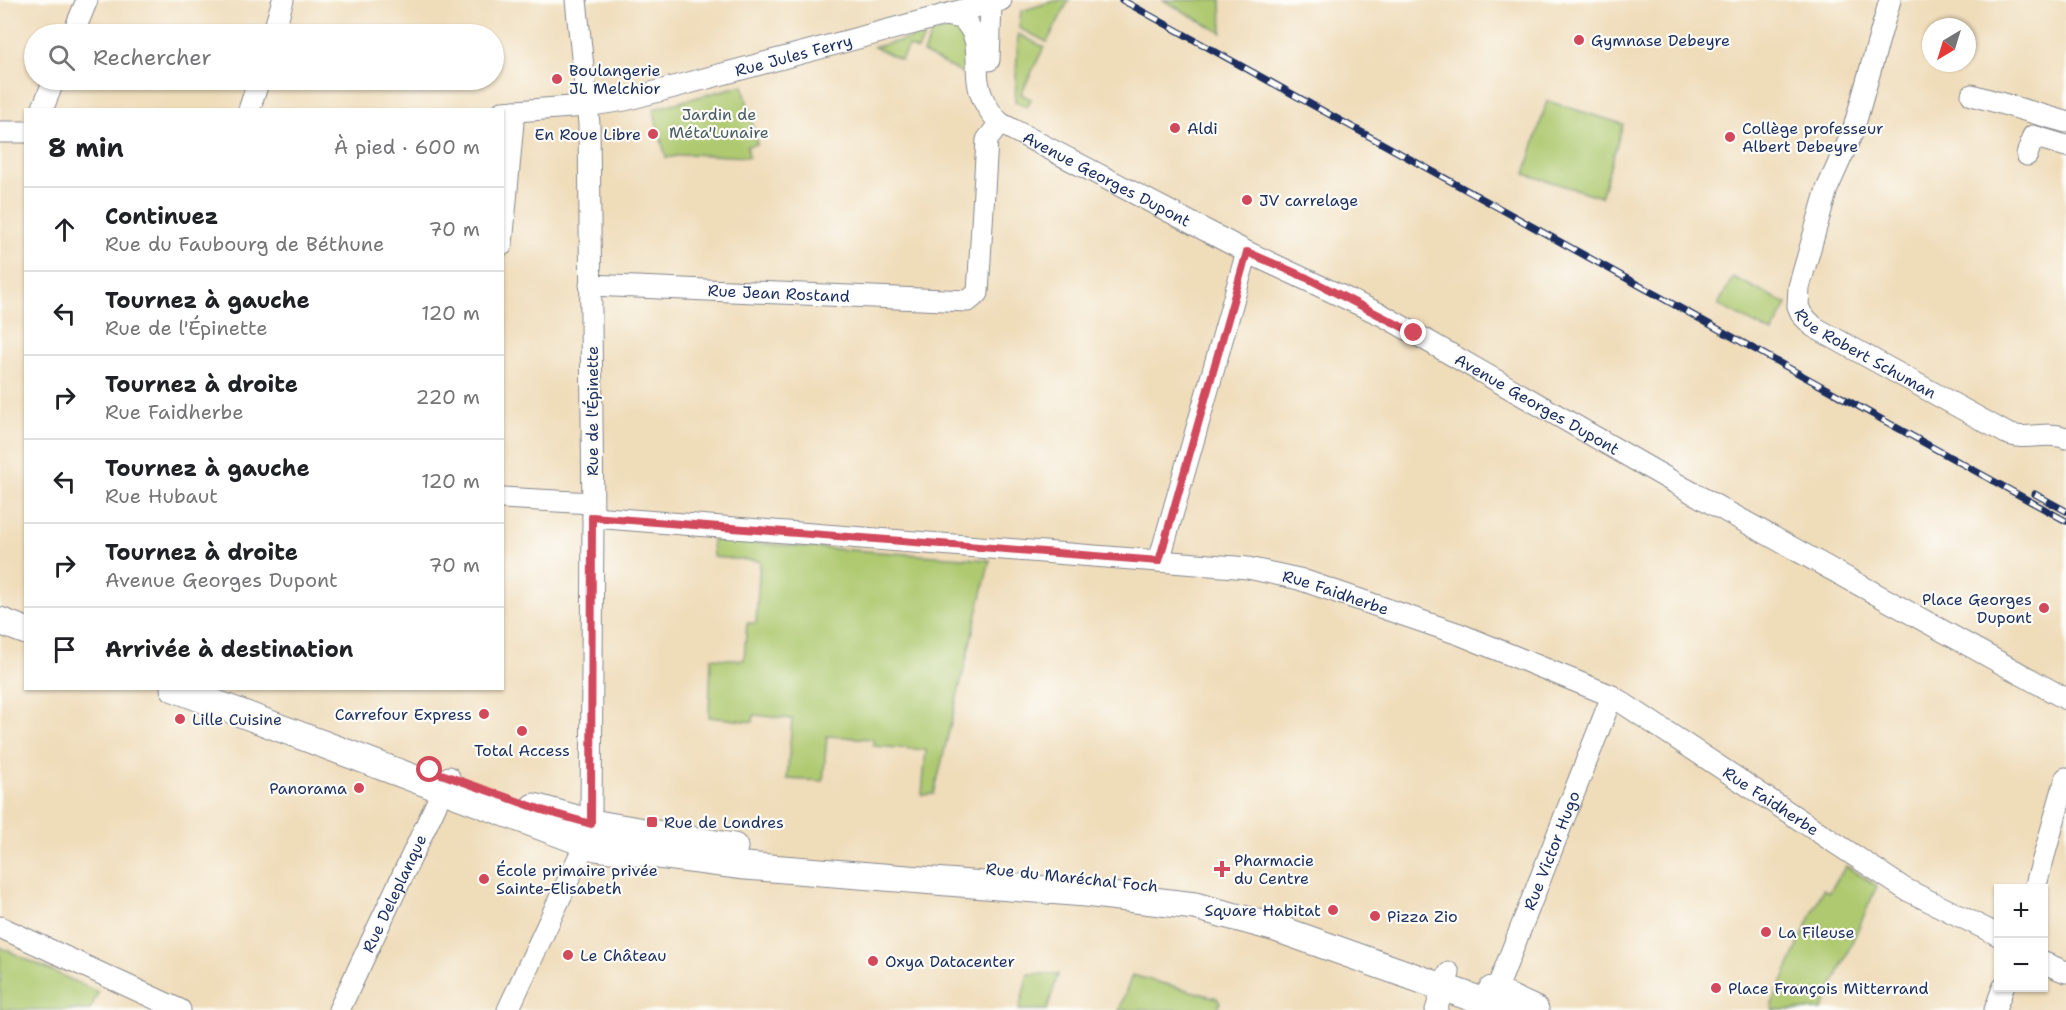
<!DOCTYPE html>
<html lang="fr">
<meta charset="utf-8">
<style>
body{margin:0;font-family:"Shantell Sans",sans-serif;background:#f6f6f6;color:#202124}
.controls{position:absolute;right:18px;bottom:18px;display:grid;overflow:hidden;border-radius:0px;box-shadow:0 2px 4px #0004}
.controls button{width:54px;height:54px;display:grid;place-items:center;padding:0;border:0;border-bottom:2px solid #e0e0e0;background:#fff;color:#202124;font:30px sans-serif}
.compass{position:absolute;left:1922px;top:18px;width:54px;height:54px;border-radius:50%;background:#fff;box-shadow:0 2px 4px #0004;rotate:218deg}
.stop{position:absolute;width:18px;height:18px;margin:-14px;border:4px solid #d1495b;border-radius:50%;background:#fff}
.stop.end{background:#d1495b;border-color:#fff;box-shadow:0 2px 6px #0008}
.list{margin:0;padding:0;list-style:none}
h2{display:flex;justify-content:space-between;align-items:center;height:78px;margin:0;padding:0 24px;font-size:26px}
h2 small{font-size:20px;font-weight:400;color:#757577}
.list li{display:grid;grid-template-columns:39px 1fr auto;gap:18px;align-items:center;box-sizing:border-box;height:84px;padding:0 24px;border-top:2px solid #e0e0e0}
.list b{display:block;font-size:22px;white-space:nowrap}
.list p{margin:0;font-size:20px;white-space:nowrap;color:#757577}
.list em{font-size:20px;font-style:normal;color:#757577}
.icon{flex:none;width:33px;height:33px;fill:none;stroke:currentColor;stroke-width:2;stroke-linecap:round;stroke-linejoin:round}
.map{position:relative;flex:none;width:2066px;height:1010px;overflow:hidden}
.search{position:absolute;background:#fff;box-shadow:0 2px 4px #0004;left:24px;top:24px;width:480px;height:66px;display:flex;align-items:center;gap:15px;box-sizing:border-box;padding:0 21px;border-radius:33px;color:#757577;font-size:22px}
.panel{position:absolute;background:#fff;box-shadow:0 2px 4px #0004;left:24px;top:108px;width:480px;height:582px;border-radius:0px}
.map>svg:first-child{display:block}
</style>
<div class="map">
<svg width="2066" height="1010" viewBox="0 0 2066 1010">
<rect width="100%" height="100%" fill="#fdfcf7"/>
<filter id="ink" filterUnits="userSpaceOnUse"><feTurbulence type="fractalNoise" baseFrequency=".0167" numOctaves="2"/><feDisplacementMap in="SourceGraphic" scale="12" xChannelSelector="R" yChannelSelector="G"/><feConvolveMatrix kernelMatrix="1 2 1 2 8 2 1 2 1" color-interpolation-filters="sRGB"/></filter>
<filter id="wash" filterUnits="userSpaceOnUse"><feTurbulence type="fractalNoise" baseFrequency=".008" numOctaves="4" result="noise"/><feDisplacementMap in="SourceGraphic" scale="24" xChannelSelector="R" yChannelSelector="G"/><feGaussianBlur stdDeviation="1.35" result="paint"/><feColorMatrix in="noise" values="0 0 0 0 0 0 0 0 0 0 0 0 0 0 0 0 0 1.4 0 .05"/><feComposite in="paint" operator="in"/></filter>
<g filter="url(#wash)">
<rect width="100%" height="100%" fill="#efdcb9"/>
<path fill="#aec970" stroke="#647c67" stroke-width="1.5" d="M 1057,0 L 1069,0 L 1047,42 L 1019,28 L 1021,11 Z
M 1163,0 L 1221,0 L 1222,33 Z
M 952,28 C 972,35 967,52 968,71 L 964,74 L 923,53 L 932,33 Z
M 1018,34 L 1044,47 L 1021,94 L 1031,99 L 1027,107 L 1015,101 Z
M 925,35 L 918,50 L 908,46 L 901,60 L 874,47 Z
M 743,85 L 757,144 L 747,146 L 749,157 L 688,154 L 666,158 L 653,109 Z
M 1547,101 L 1623,124 L 1601,197 L 1525,174 Z
M 1733,277 L 1787,304 L 1772,333 L 1718,305 Z
M 712,540 L 990,560 L 934,794 L 922,795 L 926,750 L 873,746 L 873,739 L 827,736 L 823,781 L 787,779 L 792,719 L 754,715 L 753,722 L 709,717 L 711,658 L 744,660 L 747,623 L 756,623 L 760,561 L 713,557 Z
M 1846,866 L 1877,886 L 1822,1010 L 1773,1010 L 1772,1004 L 1823,889 L 1829,892 Z
M 0,947 L 98,992 L 90,1010 L 0,1010 Z
M 1028,974 L 1058,974 L 1047,1010 L 1019,1010 Z
M 1132,975 L 1217,998 L 1220,1003 L 1218,1010 L 1119,1010 Z"/>
</g>
<g filter="url(#ink)">
<g fill="none" stroke-linecap="round" stroke-linejoin="round">
<defs>
<g id="minor">
<path id="s1" d="M 1890,0 L 1853,131 L 1827,189 L 1799,287 L 1798,306 L 1802,315 L 1814,327 L 2006,433 C 2026,442 2046,430 2066,438"/>
<path id="s2" d="M 943,15 L 962,18 C 982,38 975,56 978,81 C 980,98 989,112 1000,123 L 1247,252 L 1384,316 L 1684,488 L 2066,699"/>
<path d="M 73,34 L 87,0"/>
<path d="M 273,34 L 283,0"/>
<path d="M 989,60 L 991,3"/>
<path d="M 1972,95 L 2066,122"/>
<path d="M 42,110 L 54,80"/>
<path d="M 249,110 L 259,80"/>
<path id="s3" d="M 502,112 L 585,106 L 625,100 L 1001,0"/>
<path d="M 0,132 L 26,132"/>
<path d="M 2027,155 L 2033,136 L 2066,146"/>
<path d="M 502,245 L 514,111"/>
<path id="s4" d="M 590,285 L 968,301 L 978,293 L 987,140 L 1000,123"/>
<path d="M 502,498 L 592,503"/>
<path id="s5" d="M 593,517 L 1248,568 L 1299,579 L 1459,634 L 1612,696 L 1905,889 L 1998,935"/>
<path d="M 1159,561 L 1247,252"/>
<path d="M 2035,888 L 2066,778"/>
<path d="M 0,927 L 180,1010"/>
<path d="M 2044,963 L 2066,972"/>
<path id="s6" d="M 1491,1004 L 1612,696"/>
<path id="s7" d="M 339,1010 L 449,777"/>
<path d="M 508,1010 L 585,844 L 591,815 L 593,517 L 589,124 L 576,0"/>
<path d="M 1436,1010 L 1449,973"/>
<path d="M 1995,1010 L 2003,988"/>
</g>
<path id="major" d="M 0,621 L 26,631
M 174,688 L 596,847 L 745,866 L 1085,893 L 1195,906 L 1276,928 L 1507,1010
M 534,807 L 591,823 L 734,847
M 1492,990 L 1535,1010"/>
</defs>
<use href="#minor" stroke="#85868c" stroke-width="23"/>
<use href="#major" stroke="#85868c" stroke-width="29"/>
<use href="#minor" stroke="#fff" stroke-width="21"/>
<use href="#major" stroke="#fff" stroke-width="27"/>
<defs>
<path id="rail" d="M 1122,0 L 2066,521
M 2035,494 L 2066,511"/>
</defs>
<use href="#rail" stroke="#1b2f5e" stroke-width="7"/>
<use href="#rail" stroke="#fdfcf7" stroke-width="4.5" stroke-dasharray="14" stroke-linecap="butt"/>
</g>
</g>
<g fill="none" stroke-linecap="round" stroke-linejoin="round" filter="url(#ink)">
<path stroke="#d1495b" stroke-width="8" d="M 430,770 L 542,810 L 591,824 L 592,517 L 1159,561 L 1247,252 L 1307,278 L 1414,333"/>
</g>
<g fill="#d1495b" stroke="#fdfcf7" stroke-width="2">
<circle cx="1579" cy="40" r="6"/>
<circle cx="557" cy="79" r="6"/>
<circle cx="1175" cy="128" r="6"/>
<circle cx="653" cy="134" r="6"/>
<circle cx="1730" cy="137" r="6"/>
<circle cx="1247" cy="200" r="6"/>
<circle cx="2044" cy="608" r="6"/>
<circle cx="484" cy="714" r="6"/>
<circle cx="180" cy="719" r="6"/>
<circle cx="522" cy="731" r="6"/>
<circle cx="359" cy="788" r="6"/>
<rect x="646" y="816" width="12" height="12" rx="3"/>
<path d="M1219 860h6v6h6v6h-6v6h-6v-6h-6v-6h6z"/>
<circle cx="484" cy="879" r="6"/>
<circle cx="1333" cy="910" r="6"/>
<circle cx="1375" cy="916" r="6"/>
<circle cx="1766" cy="932" r="6"/>
<circle cx="568" cy="955" r="6"/>
<circle cx="873" cy="961" r="6"/>
<circle cx="1716" cy="988" r="6"/>
</g>
<g text-anchor="middle" stroke-width="4.5" stroke-linejoin="round" paint-order="stroke">
<g font-size="16" fill="#1b2f5e" stroke="#fdfcf7" text-anchor="start">
<text x="1591" y="46">Gymnase Debeyre</text>
<text x="569" y="76">Boulangerie<tspan x="569" dy="18">JL Melchior</tspan></text>
<text x="1187" y="134">Aldi</text>
<text x="1742" y="134">Collège professeur<tspan x="1742" dy="18">Albert Debeyre</tspan></text>
<text x="641" y="140" text-anchor="end">En Roue Libre</text>
<text x="1259" y="206">JV carrelage</text>
<text x="2032" y="605" text-anchor="end">Place Georges<tspan x="2032" dy="18">Dupont</tspan></text>
<text x="472" y="720" text-anchor="end">Carrefour Express</text>
<text x="192" y="725">Lille Cuisine</text>
<text x="522" y="756" text-anchor="middle">Total Access</text>
<text x="347" y="794" text-anchor="end">Panorama</text>
<text x="664" y="828">Rue de Londres</text>
<text x="1234" y="866">Pharmacie<tspan x="1234" dy="18">du Centre</tspan></text>
<text x="496" y="876">École primaire privée<tspan x="496" dy="18">Sainte-Elisabeth</tspan></text>
<text x="1321" y="916" text-anchor="end">Square Habitat</text>
<text x="1387" y="922">Pizza Zio</text>
<text x="1778" y="938">La Fileuse</text>
<text x="580" y="961">Le Château</text>
<text x="885" y="967">Oxya Datacenter</text>
<text x="1728" y="994">Place François Mitterrand</text>
</g>
<g font-size="16" fill="#1b2f5e" stroke="#fdfcf7">
<text dy="6" stroke="none"><textPath href="#s3" startOffset="298">Rue Jules Ferry</textPath></text>
<text dy="6" stroke="none"><textPath href="#s2" startOffset="255">Avenue Georges Dupont</textPath></text>
<text dy="6" stroke="none"><textPath href="#s4" startOffset="189">Rue Jean Rostand</textPath></text>
<text dy="6" stroke="none"><textPath href="#s1" startOffset="405">Rue Robert Schuman</textPath></text>
<text dy="6" stroke="none"><textPath href="#s2" startOffset="741">Avenue Georges Dupont</textPath></text>
<text transform="translate(592 411) rotate(-90)" y="6">Rue de l'Épinette</text>
<text dy="6" stroke="none"><textPath href="#s5" startOffset="748">Rue Faidherbe</textPath></text>
<text dy="6" stroke="none"><textPath href="#s5" startOffset="1234">Rue Faidherbe</textPath></text>
<text dy="6" stroke="none"><textPath href="#s6" startOffset="165">Rue Victor Hugo</textPath></text>
<text transform="translate(1072 877) rotate(6)" y="6">Rue du Maréchal Foch</text>
<text dy="6" stroke="none"><textPath href="#s7" startOffset="129">Rue Deleplanque</textPath></text>
</g>
<g font-size="16" fill="#475d63" stroke="#fdfcf7">
<text x="719" y="120">Jardin de<tspan x="719" dy="18">Méta'Lunaire</tspan></text>
</g>
</g>
</svg>
<div class="controls">
<button>+</button>
<button>−</button>
</div>
<svg class="compass" viewBox="-18 -18 36 36"><path d="M0-13l5 13h-10z" fill="#e53935"/><path d="M0 13l5-13h-10z" fill="#757577"/></svg>
<div class="stop" style="left:430px;top:770px"></div>
<div class="stop end" style="left:1414px;top:333px"></div>
<div class="search"><svg class="icon" aria-label="search" viewBox="0 0 24 24"><circle cx="10" cy="10" r="6"/><path d="M15 15l6 6"/></svg>Rechercher</div>
<section class="panel">
<h2>8 min<small>À pied · 600 m</small></h2>
<ul class="list">
<li><svg class="icon" aria-label="ahead" viewBox="0 0 24 24"><path d="M12 20V5M6 11l6-6 6 6"/></svg><div><b>Continuez</b><p>Rue du Faubourg de Béthune</p></div><em>70 m</em></li>
<li><svg class="icon" aria-label="left" viewBox="0 0 24 24"><path d="M17 20v-9H6M10 6l-5 5 5 5"/></svg><div><b>Tournez à gauche</b><p>Rue de l'Épinette</p></div><em>120 m</em></li>
<li><svg class="icon" aria-label="right" viewBox="0 0 24 24"><path d="M7 20v-9h11M14 6l5 5-5 5"/></svg><div><b>Tournez à droite</b><p>Rue Faidherbe</p></div><em>220 m</em></li>
<li><svg class="icon" aria-label="left" viewBox="0 0 24 24"><path d="M17 20v-9H6M10 6l-5 5 5 5"/></svg><div><b>Tournez à gauche</b><p>Rue Hubaut</p></div><em>120 m</em></li>
<li><svg class="icon" aria-label="right" viewBox="0 0 24 24"><path d="M7 20v-9h11M14 6l5 5-5 5"/></svg><div><b>Tournez à droite</b><p>Avenue Georges Dupont</p></div><em>70 m</em></li>
<li><svg class="icon" aria-label="arrive" viewBox="0 0 24 24"><path d="M6 21V4h12l-3 4 3 4H6"/></svg><div><b>Arrivée à destination</b></div></li>
</ul>
</section>
</div>
